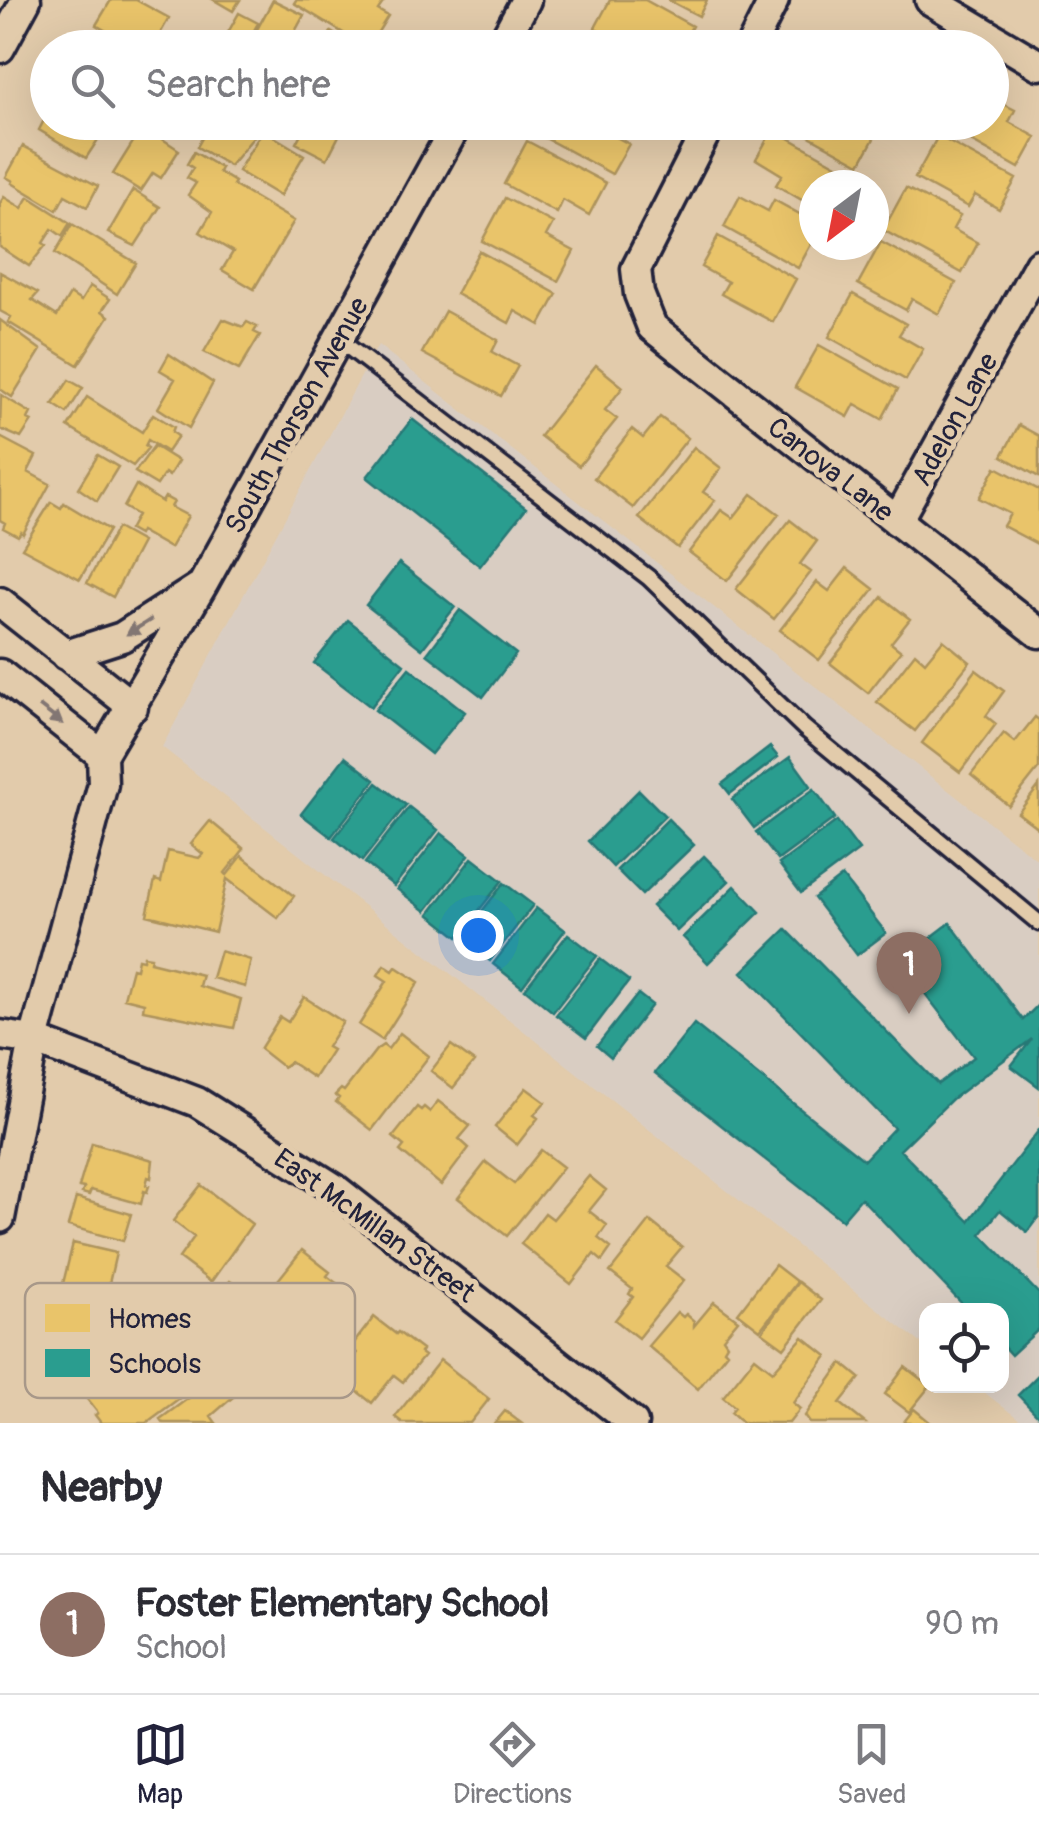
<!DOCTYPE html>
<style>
body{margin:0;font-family:Pangolin,sans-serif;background:#f7f7f7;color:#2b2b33}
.controls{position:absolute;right:30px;bottom:30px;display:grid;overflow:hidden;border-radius:20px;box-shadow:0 10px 40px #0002}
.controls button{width:90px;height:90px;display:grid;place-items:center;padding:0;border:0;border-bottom:2px solid #e1e1e2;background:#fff;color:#2b2b33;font:50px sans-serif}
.compass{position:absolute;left:799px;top:170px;width:90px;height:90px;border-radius:50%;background:#fff;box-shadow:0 10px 40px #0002;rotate:212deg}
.you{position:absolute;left:478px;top:935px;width:35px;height:35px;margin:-25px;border:8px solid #fff;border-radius:50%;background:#1a73e8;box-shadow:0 0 0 15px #1a73e833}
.badge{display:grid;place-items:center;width:65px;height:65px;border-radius:50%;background:#22223b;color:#fff;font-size:32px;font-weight:700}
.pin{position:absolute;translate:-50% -82px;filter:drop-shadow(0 2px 5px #0008)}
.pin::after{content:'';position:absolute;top:52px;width:35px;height:30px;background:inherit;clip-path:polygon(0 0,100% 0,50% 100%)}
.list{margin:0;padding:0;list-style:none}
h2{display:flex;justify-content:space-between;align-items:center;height:130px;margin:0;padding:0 40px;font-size:42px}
h2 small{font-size:32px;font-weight:400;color:#7c7c81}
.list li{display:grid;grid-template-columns:65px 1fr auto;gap:30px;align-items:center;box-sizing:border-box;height:140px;padding:0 40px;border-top:2px solid #e1e1e2}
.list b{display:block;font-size:38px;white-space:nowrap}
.list p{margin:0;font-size:32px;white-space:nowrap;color:#7c7c81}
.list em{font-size:32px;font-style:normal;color:#7c7c81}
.icon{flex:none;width:55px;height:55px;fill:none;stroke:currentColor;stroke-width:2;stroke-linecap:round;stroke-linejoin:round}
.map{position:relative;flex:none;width:1039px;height:1423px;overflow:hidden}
.search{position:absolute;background:#fff;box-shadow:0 10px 40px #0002;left:30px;right:30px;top:30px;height:110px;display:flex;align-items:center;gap:25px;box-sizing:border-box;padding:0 35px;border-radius:55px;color:#7c7c81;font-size:38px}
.sheet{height:270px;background:#fff}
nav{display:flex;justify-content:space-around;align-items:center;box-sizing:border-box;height:140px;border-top:2px solid #e1e1e2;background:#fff;font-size:28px;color:#7c7c81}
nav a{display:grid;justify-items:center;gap:5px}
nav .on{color:#22223b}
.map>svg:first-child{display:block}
</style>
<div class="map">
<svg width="1039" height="1423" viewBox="0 0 1039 1423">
<rect width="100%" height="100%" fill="#e2cbab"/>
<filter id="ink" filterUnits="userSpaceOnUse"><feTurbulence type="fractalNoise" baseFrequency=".01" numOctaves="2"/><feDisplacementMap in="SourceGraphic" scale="20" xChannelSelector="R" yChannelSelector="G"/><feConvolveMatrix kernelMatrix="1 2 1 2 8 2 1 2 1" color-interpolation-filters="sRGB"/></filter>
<g filter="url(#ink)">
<path fill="#d9cdc2" d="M 378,345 L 1039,861 L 1039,1423 L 1024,1423 L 976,1386 L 1002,1386 L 1002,1310 L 926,1310 L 926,1347 L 162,747 Z"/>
<path fill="#e9c46a" stroke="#ad935c" stroke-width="2.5" d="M 111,0 L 136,0 L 169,18 L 152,48 L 136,48 L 96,25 Z
M 214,0 L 240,0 L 233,11 Z
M 273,0 L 304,15 L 286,48 L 247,48 Z
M 296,0 L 385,0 L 378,10 L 388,16 L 368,48 L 294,3 Z
M 610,0 L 645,0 L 692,26 L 680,48 L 658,48 L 648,42 L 645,48 L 629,48 L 595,28 Z
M 668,0 L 707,0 L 699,16 Z
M 239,13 L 258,23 L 245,47 L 226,36 Z
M 331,32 L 357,48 L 323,48 Z
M 824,36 L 845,48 L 818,48 Z
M 856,38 L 873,48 L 851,48 Z
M 992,98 L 1015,110 L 1009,122 L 1036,137 L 1019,168 L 944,126 L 946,122 L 992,122 Z
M 48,112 L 48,122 L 106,122 L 102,128 L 105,129 L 86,158 L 39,130 Z
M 211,122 L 262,122 L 264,124 L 230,166 L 197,147 Z
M 307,122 L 346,122 L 327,159 L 296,143 Z
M 542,122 L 601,122 L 598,127 L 629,144 L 612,174 L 536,133 Z
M 784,122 L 883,122 L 860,164 Z
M 143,126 L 179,150 L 161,178 L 153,173 L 141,191 L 113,174 Z
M 773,129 L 851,173 L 845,185 L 814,185 L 814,207 L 776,185 L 782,175 L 756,159 Z
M 263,130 L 304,155 L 280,196 L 238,171 Z
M 938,136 L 1016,179 L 999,209 L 975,195 L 968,207 L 915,178 Z
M 527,141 L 606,183 L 589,215 L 563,200 L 557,213 L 504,184 Z
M 23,146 L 98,186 L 87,207 L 65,195 L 57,210 L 12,183 L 13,181 L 6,177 Z
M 194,152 L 221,168 L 219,172 L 235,182 L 233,185 L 294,221 L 254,289 L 222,270 L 233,252 L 200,232 L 212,212 L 188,195 L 196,183 L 187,178 L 193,168 L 187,164 Z
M 906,188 L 960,216 L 953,229 L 978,243 L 962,273 L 883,230 Z
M 133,190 L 160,207 L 135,246 L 108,233 Z
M 740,196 L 768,211 L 774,200 L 814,222 L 814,239 L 798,268 L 724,227 Z
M 4,197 L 22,208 L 29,197 L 70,223 L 62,236 L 52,229 L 43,243 L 46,245 L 29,266 L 0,247 L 0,203 Z
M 505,198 L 553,223 L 546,236 L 574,251 L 558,281 L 482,241 Z
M 72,224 L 136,263 L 117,294 L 55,253 Z
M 718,236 L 796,279 L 773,322 L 721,294 L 728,282 L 701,267 Z
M 881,242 L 956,283 L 939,314 L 912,299 L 906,310 L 858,284 Z
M 479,251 L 557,294 L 540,325 L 515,311 L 509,323 L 456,294 Z
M 0,272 L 38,293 L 32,300 L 57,316 L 70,294 L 81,301 L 90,286 L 110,299 L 102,311 L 109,316 L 78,365 L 8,322 L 11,317 L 0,311 Z
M 853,294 L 906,324 L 899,335 L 923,349 L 906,380 L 829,337 Z
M 445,311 L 498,340 L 492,352 L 518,366 L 501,396 L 422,353 Z
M 223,319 L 243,327 L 247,322 L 257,327 L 254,332 L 260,335 L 239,370 L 204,352 Z
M 0,320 L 41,350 L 12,397 L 0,389 Z
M 819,345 L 898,389 L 882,419 L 855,404 L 848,417 L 795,387 Z
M 169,354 L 213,383 L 189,428 L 158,408 L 175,379 L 160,370 Z
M 596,365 L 623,387 L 605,410 L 617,419 L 579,466 L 540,436 Z
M 69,380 L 83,388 L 67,413 L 53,404 Z
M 1,395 L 31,413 L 28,419 L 32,421 L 21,438 L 0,429 Z
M 87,397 L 142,432 L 153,414 L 174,427 L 172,432 L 178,436 L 167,452 L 148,440 L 145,446 L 148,448 L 133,466 L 68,427 Z
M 660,417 L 688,438 L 633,508 L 594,478 L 632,429 L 643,438 Z
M 1019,425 L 1039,436 L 1039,477 L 1002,456 Z
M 0,437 L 36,456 L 28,472 L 50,484 L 23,534 L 21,532 L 18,536 L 3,528 L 5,523 L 0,520 Z
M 154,446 L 178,461 L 169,476 L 165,473 L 157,485 L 135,472 Z
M 694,447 L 721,468 L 703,492 L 715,500 L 678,548 L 639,518 Z
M 98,455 L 118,467 L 97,501 L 78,488 Z
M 996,467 L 1039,490 L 1039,545 L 1003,526 L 1010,514 L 979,498 Z
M 136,485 L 162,502 L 165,497 L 174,502 L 171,507 L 188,516 L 170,548 L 140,531 L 138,535 L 129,530 L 137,515 L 124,507 Z
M 752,494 L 779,514 L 727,581 L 689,552 L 721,510 L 733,518 Z
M 51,502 L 61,508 L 64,503 L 109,530 L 80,579 L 22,548 Z
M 790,520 L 817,541 L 800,564 L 811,572 L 774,619 L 736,589 Z
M 117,528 L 142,542 L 113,597 L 87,583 Z
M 847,568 L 874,589 L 819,660 L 780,630 L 817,582 L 829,591 Z
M 882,597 L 910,619 L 891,643 L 901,651 L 868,693 L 830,663 Z
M 943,640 L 970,662 L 915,731 L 877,702 L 915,653 L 925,662 Z
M 976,670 L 1004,691 L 986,716 L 996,724 L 960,772 L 922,743 Z
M 1035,717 L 1039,720 L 1039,768 L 1009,806 L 971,775 L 1004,733 L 1015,742 Z
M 1039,786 L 1039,829 L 1018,813 Z
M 210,821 L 244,849 L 225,873 L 227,875 L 242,856 L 294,896 L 278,918 L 227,879 L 215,932 L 147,915 L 155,880 L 161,882 L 168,851 L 199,858 L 203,854 L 191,844 Z
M 220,951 L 251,960 L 245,987 L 212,978 Z
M 144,956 L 151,957 L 150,962 L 202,975 L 199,986 L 241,999 L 234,1028 L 143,1010 L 144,1003 L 124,998 L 132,968 L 136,969 L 138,959 L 143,960 Z
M 384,965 L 393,971 L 396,967 L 419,982 L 382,1040 L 359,1025 L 387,981 L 378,975 Z
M 304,997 L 343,1022 L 327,1047 L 332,1050 L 314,1078 L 290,1062 L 283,1067 L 260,1049 L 280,1017 L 288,1022 Z
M 400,1033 L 429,1056 L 372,1130 L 336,1102 L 339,1098 L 335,1095 L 341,1089 L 344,1091 L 376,1050 L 383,1045 L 388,1049 Z
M 451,1045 L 474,1062 L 453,1088 L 431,1071 Z
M 526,1088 L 545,1102 L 534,1115 L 538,1118 L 517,1145 L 495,1127 Z
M 438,1101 L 470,1126 L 459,1139 L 469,1148 L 441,1185 L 400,1151 L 404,1146 L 393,1137 L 417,1107 L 421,1110 L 424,1107 L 430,1112 Z
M 92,1143 L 153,1160 L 151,1178 L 148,1177 L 146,1185 L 149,1186 L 147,1192 L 144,1191 L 141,1204 L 91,1190 L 89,1195 L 82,1193 L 84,1188 L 79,1187 Z
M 541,1150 L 563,1167 L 507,1236 L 458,1198 L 486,1162 L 514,1184 Z
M 589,1176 L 606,1190 L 589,1211 L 607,1225 L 598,1238 L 611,1248 L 602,1261 L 594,1254 L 571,1284 L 521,1244 L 545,1213 L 553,1219 Z
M 201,1185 L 252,1224 L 211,1282 L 179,1258 L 194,1237 L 173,1221 Z
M 76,1198 L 131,1214 L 123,1241 L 68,1226 Z
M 650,1221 L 682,1247 L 666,1266 L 684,1280 L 638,1338 L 615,1320 L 633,1297 L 629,1294 L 632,1289 L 610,1272 Z
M 73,1243 L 116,1253 L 102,1314 L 85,1314 L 86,1310 L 58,1304 Z
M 302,1250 L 330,1272 L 327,1276 L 347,1291 L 343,1296 L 346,1298 L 335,1313 L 343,1322 L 334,1334 L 313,1318 L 299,1332 L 292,1327 L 295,1324 L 263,1299 Z
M 775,1265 L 797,1282 L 760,1330 L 738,1313 Z
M 230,1281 L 251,1297 L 231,1323 L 210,1307 Z
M 798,1282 L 821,1300 L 784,1348 L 762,1332 Z
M 714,1302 L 738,1320 L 723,1338 L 727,1344 L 724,1349 L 727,1352 L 698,1389 L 648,1346 L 677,1312 L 683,1317 L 686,1314 L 694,1321 L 694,1326 Z
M 374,1317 L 396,1334 L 398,1332 L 422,1350 L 420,1353 L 424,1356 L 403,1382 L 394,1375 L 372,1403 L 338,1376 L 357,1353 L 350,1348 Z
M 803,1337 L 827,1356 L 793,1403 L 800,1409 L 789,1423 L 743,1423 L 731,1412 L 735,1407 L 723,1397 L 755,1357 L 773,1371 Z
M 110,1359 L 124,1378 L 138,1368 L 157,1364 L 181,1397 L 146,1423 L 101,1423 L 95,1415 L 98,1413 L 83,1394 L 87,1390 L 85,1387 L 100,1375 L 96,1369 Z
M 440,1360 L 489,1399 L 470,1423 L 403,1423 L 395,1417 Z
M 842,1363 L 860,1378 L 840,1403 L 865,1423 L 810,1423 L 805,1416 Z
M 905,1367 L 930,1386 L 909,1412 L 885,1394 Z
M 228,1374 L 240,1391 L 211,1416 L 216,1423 L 163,1423 L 160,1419 L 216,1378 L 218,1382 Z
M 914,1409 L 931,1423 L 903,1423 Z
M 505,1411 L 521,1423 L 495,1423 Z"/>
<path fill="#2a9d8f" stroke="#287876" stroke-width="2.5" d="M 412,419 L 526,508 L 480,566 L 367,477 Z
M 399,563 L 455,607 L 422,649 L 366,605 Z
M 460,610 L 516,654 L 483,697 L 427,654 Z
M 348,620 L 404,664 L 371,707 L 314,663 Z
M 409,668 L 465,712 L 431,754 L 375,710 Z
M 770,747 L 778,757 L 730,794 L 722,784 Z
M 345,757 L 375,780 L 331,837 L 301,814 Z
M 790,757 L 811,786 L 754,828 L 732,799 Z
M 377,783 L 406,805 L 362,861 L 334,838 Z
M 814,789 L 835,818 L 778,860 L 756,832 Z
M 639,790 L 665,816 L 613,867 L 588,841 Z
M 409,807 L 438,830 L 394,886 L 365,863 Z
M 668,819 L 694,845 L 642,895 L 617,870 Z
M 837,821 L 859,850 L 801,893 L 779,864 Z
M 441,833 L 469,855 L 426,911 L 397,889 Z
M 704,856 L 729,881 L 677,931 L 652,906 Z
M 472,858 L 502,881 L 458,937 L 429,914 Z
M 842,876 L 886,933 L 857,955 L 814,898 Z
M 504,883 L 533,905 L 490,961 L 461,938 Z
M 735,886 L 760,912 L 708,963 L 683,937 Z
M 536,908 L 565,930 L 522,987 L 493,964 Z
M 950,923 L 1023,1020 L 1039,1004 L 1039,1087 L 1011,1066 L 1032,1039 L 952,1099 L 900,1150 L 969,1221 L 1039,1130 L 1039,1216 L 1027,1232 L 1000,1210 L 981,1234 L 1039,1294 L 1039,1329 L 1011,1355 L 1002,1345 L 1002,1310 L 968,1310 L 861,1198 L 842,1220 L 655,1073 L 694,1024 L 864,1160 L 894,1128 L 742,972 L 786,929 L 938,1084 L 974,1057 L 900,961 Z
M 568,934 L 597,956 L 553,1012 L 525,989 Z
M 600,959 L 629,981 L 586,1038 L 556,1015 Z
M 638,994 L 652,1005 L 611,1058 L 597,1046 Z
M 1039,1374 L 1039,1417 L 1018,1395 Z"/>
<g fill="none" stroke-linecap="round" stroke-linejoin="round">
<defs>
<path id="lane" d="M 338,339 L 649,578 L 804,728 L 1039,923"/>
<path id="street" d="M 930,0 L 1039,65
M 0,48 L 26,0
M 500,48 L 526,0
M 750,48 L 774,0
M 458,122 L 203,584 L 102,755 L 103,784 L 34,1040 L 197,1102 L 334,1188 L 633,1423
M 711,122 L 636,269 L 639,294 L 652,327 L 1039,633
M 897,521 L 1039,264
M 0,602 L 133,707
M 66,655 L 122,637 L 198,588
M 0,674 L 102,755
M 0,1035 L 34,1040 L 0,1218"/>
</defs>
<use href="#lane" stroke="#22223b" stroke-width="21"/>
<use href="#street" stroke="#22223b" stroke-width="35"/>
<use href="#lane" stroke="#e2cbab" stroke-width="14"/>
<use href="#street" stroke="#e2cbab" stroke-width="28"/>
</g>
<defs><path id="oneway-solid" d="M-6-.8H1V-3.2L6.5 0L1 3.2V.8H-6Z" transform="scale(2.5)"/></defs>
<g fill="#827673">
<use href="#oneway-solid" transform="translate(139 627) rotate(148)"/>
<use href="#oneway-solid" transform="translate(51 715) rotate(38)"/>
</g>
</g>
<g text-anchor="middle" stroke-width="10" stroke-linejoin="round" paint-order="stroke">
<g font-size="28" fill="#22223b" stroke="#e2cbab">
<text transform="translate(296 415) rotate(-61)" y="10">South Thorson Avenue</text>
<text transform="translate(954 419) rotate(-61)" y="10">Adelon Lane</text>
<text transform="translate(831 469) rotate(38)" y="10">Canova Lane</text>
<text transform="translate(375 1225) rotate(36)" y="10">East McMillan Street</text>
</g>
</g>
<rect x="25" y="1283" width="330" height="115" rx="15" fill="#e2cbab" stroke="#a89889" stroke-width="2.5"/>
<rect x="45" y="1304" width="45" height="28" fill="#e9c46a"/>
<rect x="45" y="1349" width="45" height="28" fill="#2a9d8f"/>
<g font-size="28" fill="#22223b">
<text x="108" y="1328">Homes</text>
<text x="108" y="1373">Schools</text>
</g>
</svg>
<div class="controls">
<button><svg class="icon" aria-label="locate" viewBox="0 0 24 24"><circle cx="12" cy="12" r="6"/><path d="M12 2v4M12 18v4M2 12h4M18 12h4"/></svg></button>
</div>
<svg class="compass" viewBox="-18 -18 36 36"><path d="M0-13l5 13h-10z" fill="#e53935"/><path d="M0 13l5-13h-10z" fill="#7c7c81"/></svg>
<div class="you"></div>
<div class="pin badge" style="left:909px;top:1014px;background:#8d6e63">1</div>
<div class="search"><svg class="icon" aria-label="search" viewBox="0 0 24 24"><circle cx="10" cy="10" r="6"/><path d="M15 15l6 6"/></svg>Search here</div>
</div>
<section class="sheet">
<h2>Nearby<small></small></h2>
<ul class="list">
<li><span class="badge" style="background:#8d6e63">1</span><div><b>Foster Elementary School</b><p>School</p></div><em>90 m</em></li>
</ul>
</section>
<nav>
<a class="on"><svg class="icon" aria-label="map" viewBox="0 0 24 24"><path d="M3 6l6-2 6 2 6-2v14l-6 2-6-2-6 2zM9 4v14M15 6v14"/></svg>Map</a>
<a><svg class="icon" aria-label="directions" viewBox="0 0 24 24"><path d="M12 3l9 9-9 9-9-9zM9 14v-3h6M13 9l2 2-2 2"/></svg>Directions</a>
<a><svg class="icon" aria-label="saved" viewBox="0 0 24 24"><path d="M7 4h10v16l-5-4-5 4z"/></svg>Saved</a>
</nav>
